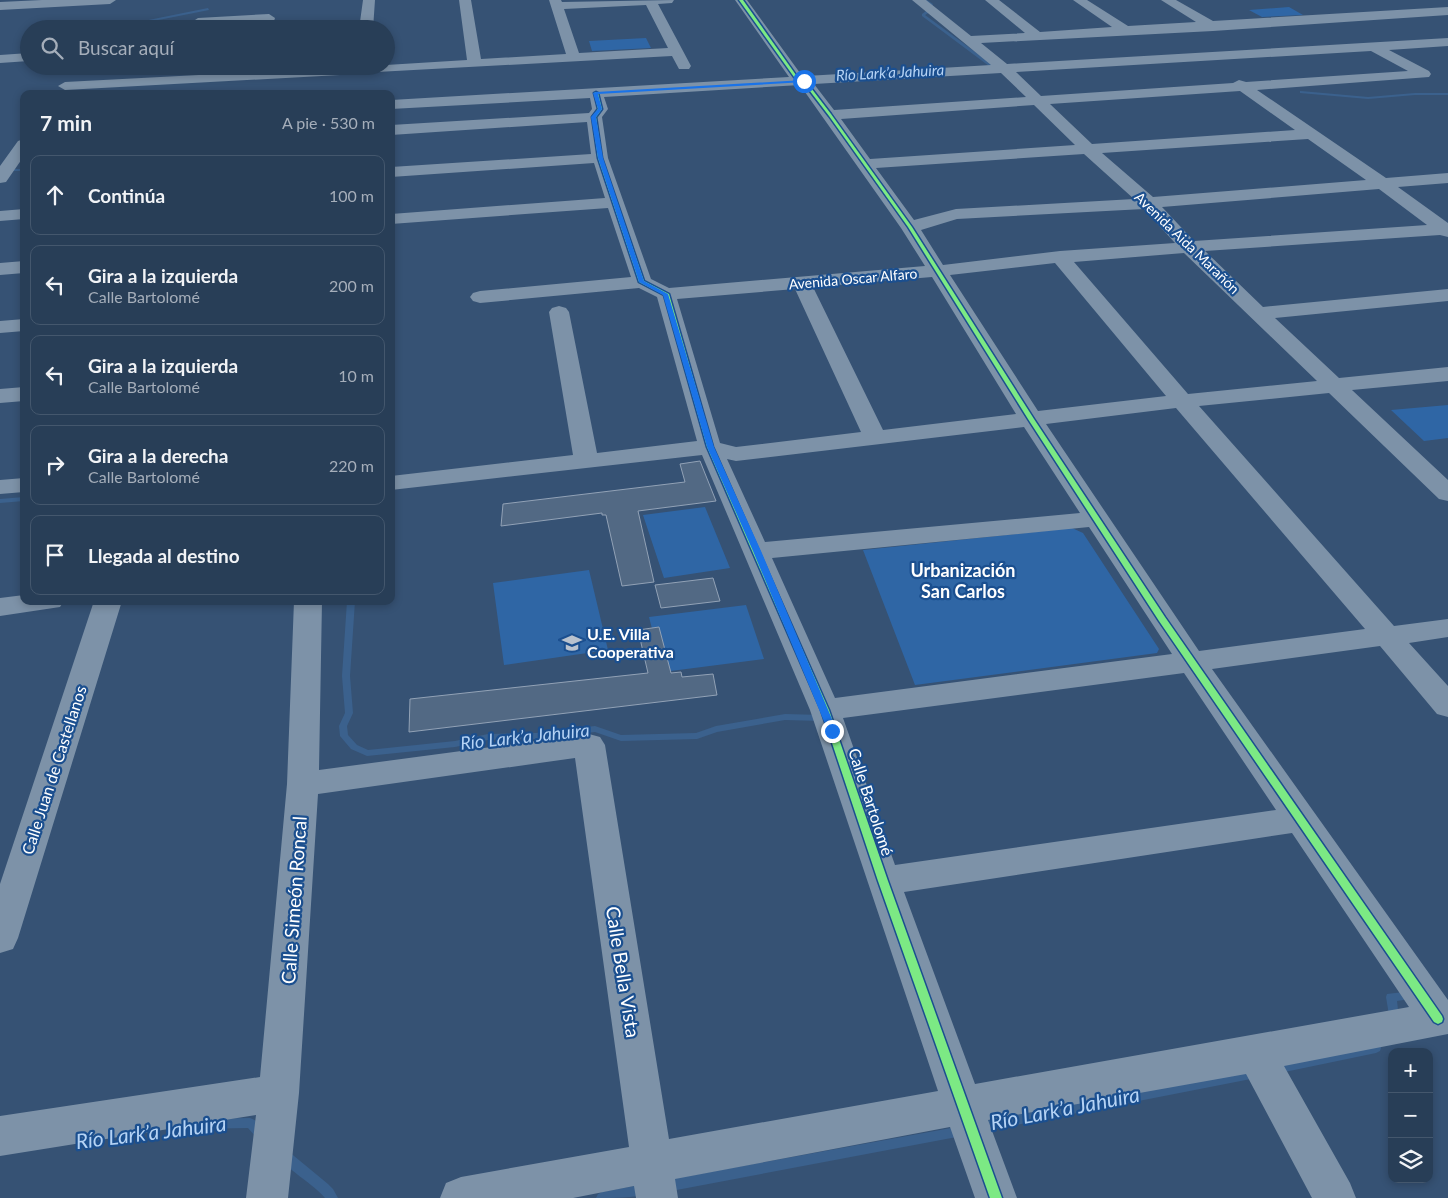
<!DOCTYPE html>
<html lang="es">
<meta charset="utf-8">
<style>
body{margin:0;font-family:Lato,sans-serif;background:#30455d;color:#f1f3f6}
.controls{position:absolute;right:15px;bottom:15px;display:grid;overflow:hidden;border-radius:10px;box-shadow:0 2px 8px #0003}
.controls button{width:45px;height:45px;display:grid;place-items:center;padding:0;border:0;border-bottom:1px solid #44576d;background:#283e57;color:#f1f3f6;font:25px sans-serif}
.stop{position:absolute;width:15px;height:15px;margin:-11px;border:4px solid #1a73e8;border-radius:50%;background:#fff}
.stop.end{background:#1a73e8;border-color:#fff;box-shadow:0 1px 5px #0008}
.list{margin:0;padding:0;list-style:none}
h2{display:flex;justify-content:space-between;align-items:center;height:65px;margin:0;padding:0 20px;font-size:21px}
h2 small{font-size:16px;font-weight:400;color:#a5aeba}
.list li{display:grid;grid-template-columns:32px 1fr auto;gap:15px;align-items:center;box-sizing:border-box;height:80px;margin:0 10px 10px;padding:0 10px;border:1px solid #44576d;border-radius:10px}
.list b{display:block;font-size:19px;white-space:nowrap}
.list p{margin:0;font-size:16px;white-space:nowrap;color:#a5aeba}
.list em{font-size:16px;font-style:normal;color:#a5aeba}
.icon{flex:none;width:28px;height:28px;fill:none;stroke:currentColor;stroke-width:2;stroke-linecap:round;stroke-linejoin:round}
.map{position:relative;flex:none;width:1448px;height:1198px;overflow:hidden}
.search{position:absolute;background:#283e57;box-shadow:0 2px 8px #0003;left:20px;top:20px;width:375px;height:55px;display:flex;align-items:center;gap:12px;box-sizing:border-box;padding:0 18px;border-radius:28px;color:#a5aeba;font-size:19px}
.panel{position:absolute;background:#283e57;box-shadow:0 2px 8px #0003;left:20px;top:90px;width:375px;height:515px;border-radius:10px}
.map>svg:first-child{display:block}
</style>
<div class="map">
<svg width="1448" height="1198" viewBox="0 0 1448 1198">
<rect width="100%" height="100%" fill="#365274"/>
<path fill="#2f66a5" d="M 1289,7 L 1303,15 L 1262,17 L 1249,10 Z
M 646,38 L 651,48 L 592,51 L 589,41 Z
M 1448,405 L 1448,438 L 1424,441 L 1391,410 Z
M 705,507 L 730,568 L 664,578 L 643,515 Z
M 1072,528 L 1083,533 L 1159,649 L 1157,653 L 915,685 L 863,550 Z
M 589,570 L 608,650 L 504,665 L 493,583 Z
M 746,605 L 764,659 L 663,672 L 649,617 Z"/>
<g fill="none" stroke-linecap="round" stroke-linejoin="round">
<path fill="#3b618d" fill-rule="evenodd" d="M 923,0 L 927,0 L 933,4 L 930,12 L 925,15 L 993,65 L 993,67 L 983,69 L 983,67 L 989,66 L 922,16 L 922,14 L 926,11 L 929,4 Z
M 208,8 L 209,10 L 113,29 L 104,29 Z
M 1301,91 L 1368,97 L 1415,93 L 1448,93 L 1448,95 L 1415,95 L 1368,99 L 1300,93 L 1300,91 Z
M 0,169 L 24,169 L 24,171 L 0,171 Z
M 24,497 L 24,501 L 0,503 L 0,499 Z
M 347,601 L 355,601 L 350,676 L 353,713 L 347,726 L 348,735 L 357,745 L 368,750 L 455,741 L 488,734 L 536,733 L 595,726 L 621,735 L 696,733 L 716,726 L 785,714 L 821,715 L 824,716 L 825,718 L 824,720 L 821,721 L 785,720 L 717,732 L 697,739 L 621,741 L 595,732 L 536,739 L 488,740 L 455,747 L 367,756 L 351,749 L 340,736 L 339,726 L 345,713 L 342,676 Z
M 1412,991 L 1416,992 L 1417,995 L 1416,998 L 1397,1001 L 1399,1018 L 1398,1021 L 1394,1023 L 1390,1021 L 1386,997 L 1387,994 Z
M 1376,1043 L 1380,1045 L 1381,1048 L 1380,1051 L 1376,1053 L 1275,1074 L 1271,1072 L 1270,1069 L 1271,1066 L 1275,1064 Z
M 1256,1068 L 1260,1069 L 1261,1073 L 1260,1077 L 1256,1078 L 980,1132 L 976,1131 L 974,1127 L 976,1123 L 980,1122 Z
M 250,1118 C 257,1120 264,1127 267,1134 L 265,1138 L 261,1139 L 257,1138 L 248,1128 L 189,1129 L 185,1128 L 183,1124 L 185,1120 L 189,1119 Z
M 962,1126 L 966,1127 L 968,1131 L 966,1135 L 962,1136 L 666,1192 L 662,1190 L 660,1186 L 662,1182 L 666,1180 Z
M 284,1149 L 288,1151 L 328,1184 L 333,1189 L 338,1198 L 325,1198 C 315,1185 283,1167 278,1155 L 280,1151 Z
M 645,1184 L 649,1186 L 651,1190 L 649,1194 C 633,1198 613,1198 596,1198 L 598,1194 L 602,1192 Z"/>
</g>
<path fill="#526984" stroke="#92a2b6" d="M 700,461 L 716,501 L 638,511 L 654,582 L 622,586 L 606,515 L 602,515 L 602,513 L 501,526 L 503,504 L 685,482 L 680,464 Z
M 713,578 L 720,601 L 661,608 L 655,585 Z
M 659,627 L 671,673 L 681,672 L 682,677 L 713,674 L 717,695 L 409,732 L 410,699 L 648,673 L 638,630 Z"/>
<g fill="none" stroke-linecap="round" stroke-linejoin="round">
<path fill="#7d92a8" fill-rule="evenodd" d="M 42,0 L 116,0 L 110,4 L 0,10 L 0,2 Z
M 363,0 L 375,0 L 373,29 L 359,29 Z
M 459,0 L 471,0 L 481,59 L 566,54 L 549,0 L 561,0 L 562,2 L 674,0 L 672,3 L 658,4 L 691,66 L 689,69 L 679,69 L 672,56 L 377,72 L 375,69 L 377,66 L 386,65 L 467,60 ZM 646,5 L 668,48 L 579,53 L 564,9 Z
M 735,0 L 747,0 L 800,73 L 806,76 L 991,65 L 912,0 L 926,0 L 971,36 L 1025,33 L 985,0 L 999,0 L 1040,32 L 1112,27 L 1073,0 L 1087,0 L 1128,26 L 1196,22 L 1161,0 L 1176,0 L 1213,21 L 1448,7 L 1448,15 L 1213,31 L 981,43 L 1007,64 L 1448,38 L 1448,46 L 1389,50 L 1429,71 L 1431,74 L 1429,77 L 1257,90 L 1386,178 L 1448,173 L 1448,183 L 1398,187 L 1448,223 L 1448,237 L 1440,235 L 1205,251 L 1263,307 L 1448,289 L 1448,301 L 1275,318 L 1339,378 L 1448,367 L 1448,381 L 1352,390 L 1448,480 L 1448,501 L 1439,499 L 1329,393 L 1199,406 L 1394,626 L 1448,619 L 1448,637 L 1409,643 L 1448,686 L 1448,717 L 1437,714 L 1380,646 L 1212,669 L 1448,1000 L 1448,1034 L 1284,1066 L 1350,1183 L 1356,1198 L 1312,1198 L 1246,1074 L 988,1120 L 1017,1198 L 975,1198 L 950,1127 L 675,1179 L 678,1198 L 636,1198 L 634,1186 L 573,1198 L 440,1198 L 446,1183 L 461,1177 L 629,1147 L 575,758 L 318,794 L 299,1093 L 288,1198 L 246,1198 L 256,1115 L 0,1156 L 0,1116 L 260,1077 L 287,784 L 294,601 L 322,601 L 319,770 L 589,734 L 600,737 L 605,745 L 669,1139 L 938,1091 L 810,710 L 702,455 L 391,490 L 391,476 L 573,455 L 549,312 L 552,308 L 559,306 L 566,308 L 569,312 L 597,453 L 697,441 L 657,297 L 639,288 L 480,303 L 473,301 L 470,297 L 473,293 L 480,291 L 631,277 L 608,208 L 391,224 L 391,214 L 605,198 L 594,163 L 391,177 L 391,167 L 591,154 L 587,122 L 391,135 L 391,125 L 589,113 L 592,109 L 590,98 L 391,109 L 391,100 L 789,77 ZM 1371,51 L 1408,71 L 1246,82 L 1239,80 L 1233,83 L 1041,96 L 1016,72 ZM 1001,73 L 1026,97 L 834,110 L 814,84 ZM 800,85 L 901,228 L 925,266 L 669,288 L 651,279 L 608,158 L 602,117 L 608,109 L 604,97 ZM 1240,91 L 1295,130 L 1092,144 L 1050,104 ZM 1034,105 L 1075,145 L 870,159 L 841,119 ZM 1308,139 L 1366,180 L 1153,197 L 1102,153 ZM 1084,154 L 1134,199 L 956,209 L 914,220 L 876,168 ZM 1379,189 L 1427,225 L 1194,241 L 1162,207 ZM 1144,209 L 1175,243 L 1060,251 L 943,265 L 921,230 L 957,219 ZM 1184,253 L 1317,381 L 1188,394 L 1074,262 ZM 1055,263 L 1166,396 L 1038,411 L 950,275 ZM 932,277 L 1016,414 L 883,430 L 813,287 ZM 795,289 L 861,432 L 736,447 L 720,443 L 677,299 ZM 1176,408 L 1365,629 L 1199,651 L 1046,424 ZM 1024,427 L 1080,513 L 765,542 L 727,459 L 736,461 ZM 1089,527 L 1172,654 L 835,698 L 772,558 ZM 1184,673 L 1276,810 L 895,865 L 843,718 ZM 1292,833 L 1409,1007 L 975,1084 L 904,892 Z
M 269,14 L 275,18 L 274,21 L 198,26 L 192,22 L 198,18 Z
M 29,53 L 29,61 L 0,63 L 0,55 Z
M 353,67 L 358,68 L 360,71 L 358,74 L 65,90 L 58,86 L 65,82 Z
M 24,139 L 24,156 L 6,182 L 0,183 L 0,166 L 18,141 Z
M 24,209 L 24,219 L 0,221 L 0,211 Z
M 24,261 L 24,273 L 0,275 L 0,263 Z
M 24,319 L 24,331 L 0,333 L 0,321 Z
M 24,387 L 24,401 L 0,403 L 0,389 Z
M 24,478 L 24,492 L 0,494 L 0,480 Z
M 24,595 L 24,601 L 64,601 L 60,607 L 0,616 L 0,598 Z
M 94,601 L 122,601 L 18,938 L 13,949 L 0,953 L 0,884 Z"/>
<defs>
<path id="cycleway" d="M 739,0 L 743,0 L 796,75 L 805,80 L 831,114 L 912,227 L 1034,419 L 1165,617 L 1442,1016 L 1443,1019 L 1442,1022 L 1438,1024 L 1434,1022 L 1159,621 L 1028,419 L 908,227 L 829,116 L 803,82 L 794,77 Z
M 596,92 L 598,93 L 602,109 L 596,117 L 602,158 L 644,281 L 669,294 L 713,447 L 829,710 L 888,881 L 1002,1198 L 990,1198 L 878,881 L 821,710 L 707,447 L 664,295 L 639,282 L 598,158 L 592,117 L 598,109 L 594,93 Z"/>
</defs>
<use href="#cycleway" stroke="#1b4f8f" stroke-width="3"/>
<use href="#cycleway" fill="#7ce984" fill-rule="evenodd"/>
</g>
<path fill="#1a73e8" d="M 804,80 L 805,82 L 598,94 L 602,109 L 596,117 L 603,158 L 644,281 L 668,294 L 714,447 L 761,551 L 837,731 L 832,734 L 828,731 L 753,551 L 707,447 L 663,295 L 639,282 L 598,158 L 591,117 L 598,109 L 593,93 L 596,92 Z"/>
<defs>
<symbol id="school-bare" viewBox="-9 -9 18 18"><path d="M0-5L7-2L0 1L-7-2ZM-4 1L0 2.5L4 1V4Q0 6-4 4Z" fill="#b9c2ce" stroke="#1b4f8f" stroke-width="2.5" paint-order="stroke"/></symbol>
</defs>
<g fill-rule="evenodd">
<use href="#school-bare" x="558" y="629" width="28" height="28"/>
</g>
<g text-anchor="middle" stroke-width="4.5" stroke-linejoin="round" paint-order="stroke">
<g font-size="14" fill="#fff" stroke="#1b4f8f">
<text transform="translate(1187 243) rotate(44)" y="5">Avenida Aida Marañón</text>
<text transform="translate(853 279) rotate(-5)" y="5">Avenida Oscar Alfaro</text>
</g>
<g font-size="15" font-style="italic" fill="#b5d3f5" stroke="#1b4f8f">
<text transform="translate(890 73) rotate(-3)" y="5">Río Lark’a Jahuira</text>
</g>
<g font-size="16" font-weight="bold" fill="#fff" stroke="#1b4f8f" text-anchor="start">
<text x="587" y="640">U.E. Villa<tspan x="587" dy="18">Cooperativa</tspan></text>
</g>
<g font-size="16" fill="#fff" stroke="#1b4f8f">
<text transform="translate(54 770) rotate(-72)" y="6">Calle Juan de Castellanos</text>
<text transform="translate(871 802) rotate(72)" y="6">Calle Bartolomé</text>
</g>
<g font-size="18" font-weight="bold" fill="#fff" stroke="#1b4f8f">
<text x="963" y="577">Urbanización<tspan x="963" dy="21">San Carlos</tspan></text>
</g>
<g font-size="18" font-style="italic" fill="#b5d3f5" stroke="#1b4f8f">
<text transform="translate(525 737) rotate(-6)" y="6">Río Lark’a Jahuira</text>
</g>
<g font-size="19" fill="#fff" stroke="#1b4f8f">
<text transform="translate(294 900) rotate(-86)" y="7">Calle Simeón Roncal</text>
<text transform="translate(623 972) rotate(81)" y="7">Calle Bella Vista</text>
</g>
<g font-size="21" font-style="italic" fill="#b5d3f5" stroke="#1b4f8f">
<text transform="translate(1065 1109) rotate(-11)" y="7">Río Lark’a Jahuira</text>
<text transform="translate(151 1133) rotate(-7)" y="7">Río Lark’a Jahuira</text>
</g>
</g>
</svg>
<div class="controls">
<button>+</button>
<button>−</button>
<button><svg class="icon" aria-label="layers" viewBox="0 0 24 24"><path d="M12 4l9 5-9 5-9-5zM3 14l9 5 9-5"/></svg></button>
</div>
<div class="stop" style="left:804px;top:81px"></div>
<div class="stop end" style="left:832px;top:731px"></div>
<div class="search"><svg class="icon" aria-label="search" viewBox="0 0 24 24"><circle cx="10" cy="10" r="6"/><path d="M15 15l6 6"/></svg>Buscar aquí</div>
<section class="panel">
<h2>7 min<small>A pie · 530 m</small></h2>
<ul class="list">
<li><svg class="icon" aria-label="ahead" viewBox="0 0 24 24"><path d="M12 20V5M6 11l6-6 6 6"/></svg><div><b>Continúa</b></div><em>100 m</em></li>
<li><svg class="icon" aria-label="left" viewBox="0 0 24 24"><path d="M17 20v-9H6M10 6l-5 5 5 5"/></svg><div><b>Gira a la izquierda</b><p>Calle Bartolomé</p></div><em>200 m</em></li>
<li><svg class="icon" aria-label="left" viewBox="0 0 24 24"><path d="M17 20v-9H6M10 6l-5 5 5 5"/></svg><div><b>Gira a la izquierda</b><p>Calle Bartolomé</p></div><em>10 m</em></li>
<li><svg class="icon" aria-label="right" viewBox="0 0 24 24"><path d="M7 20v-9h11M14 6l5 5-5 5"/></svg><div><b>Gira a la derecha</b><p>Calle Bartolomé</p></div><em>220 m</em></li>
<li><svg class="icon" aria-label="arrive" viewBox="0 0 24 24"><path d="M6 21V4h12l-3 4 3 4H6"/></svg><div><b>Llegada al destino</b></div></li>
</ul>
</section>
</div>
